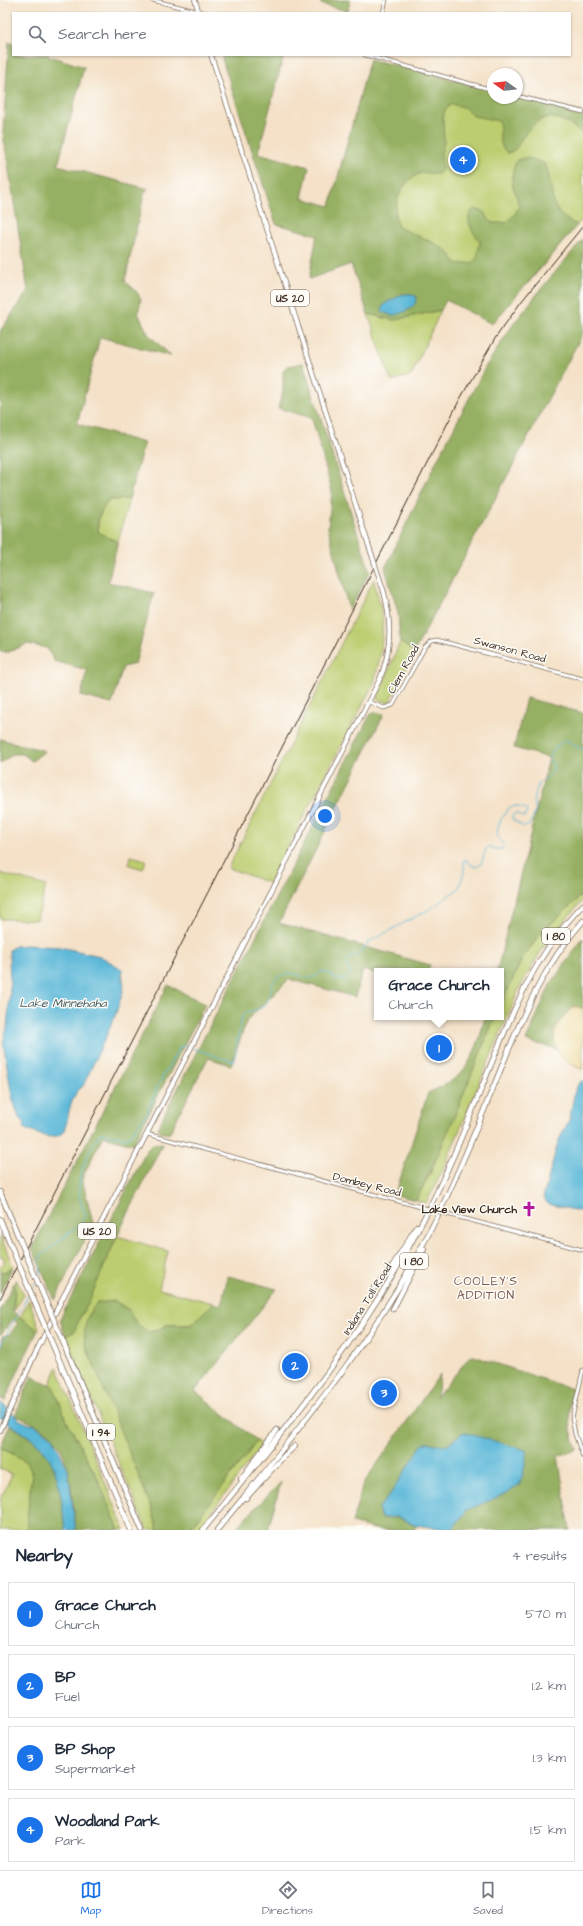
<!DOCTYPE html>
<meta charset="utf-8">
<style>
body{margin:0;font-family:"Architects Daughter",sans-serif;background:#f6f6f7;color:#1f2937}
.compass{position:absolute;left:487px;top:68px;width:36px;height:36px;border-radius:50%;background:#fff;box-shadow:0 1px 3px #0004;rotate:285deg}
.you{position:absolute;left:325px;top:816px;width:14px;height:14px;margin:-10px;border:3px solid #fff;border-radius:50%;background:#1a73e8;box-shadow:0 0 0 6px #1a73e833}
.badge{display:grid;place-items:center;width:26px;height:26px;border-radius:50%;background:#1a73e8;color:#fff;font-size:13px;font-weight:700}
.pin{position:absolute;translate:-50% -50%;border:2px solid #fff;box-shadow:0 1px 4px #0006}
.popup{position:absolute;left:374px;top:968px;width:130px;height:52px;box-sizing:border-box;display:grid;place-content:center;border-radius:0px;background:#fff;filter:drop-shadow(0 1px 3px #0005);font-size:13px;white-space:nowrap;color:#747a83}
.popup b{font-size:15px;color:#1f2937}
.popup::after{content:'';position:absolute;left:50%;top:100%;margin-left:-8px;border:8px solid transparent;border-top-color:#fff}
.list{margin:0;padding:0;list-style:none}
h2{display:flex;justify-content:space-between;align-items:center;height:52px;margin:0;padding:0 16px;font-size:17px}
h2 small{font-size:13px;font-weight:400;color:#747a83}
.list li{display:grid;grid-template-columns:26px 1fr auto;gap:12px;align-items:center;box-sizing:border-box;height:64px;margin:0 8px 8px;padding:0 8px;border:1px solid #e0e1e3;border-radius:0px}
.list b{display:block;font-size:15px;white-space:nowrap}
.list p{margin:0;font-size:13px;white-space:nowrap;color:#747a83}
.list em{font-size:13px;font-style:normal;color:#747a83}
.icon{flex:none;width:22px;height:22px;fill:none;stroke:currentColor;stroke-width:2;stroke-linecap:round;stroke-linejoin:round}
.map{position:relative;flex:none;width:583px;height:1530px;overflow:hidden}
.search{position:absolute;background:#fff;box-shadow:0 1px 3px #0004;left:12px;right:12px;top:12px;height:44px;display:flex;align-items:center;gap:10px;box-sizing:border-box;padding:0 14px;border-radius:0px;color:#747a83;font-size:15px}
.sheet{height:340px;background:#fff}
nav{display:flex;justify-content:space-around;align-items:center;box-sizing:border-box;height:56px;border-top:1px solid #e0e1e3;background:#fff;font-size:11px;color:#747a83}
nav a{display:grid;justify-items:center;gap:2px}
nav .on{color:#1a73e8}
.map>svg:first-child{display:block}
</style>
<div class="map">
<svg width="583" height="1530" viewBox="0 0 583 1530">
<rect width="100%" height="100%" fill="#fdfcf7"/>
<filter id="ink" filterUnits="userSpaceOnUse"><feTurbulence type="fractalNoise" baseFrequency=".025" numOctaves="2"/><feDisplacementMap in="SourceGraphic" scale="8" xChannelSelector="R" yChannelSelector="G"/><feConvolveMatrix kernelMatrix="1 2 1 2 8 2 1 2 1" color-interpolation-filters="sRGB"/></filter>
<filter id="wash" filterUnits="userSpaceOnUse"><feTurbulence type="fractalNoise" baseFrequency=".012" numOctaves="4" result="noise"/><feDisplacementMap in="SourceGraphic" scale="16" xChannelSelector="R" yChannelSelector="G"/><feGaussianBlur stdDeviation="0.9" result="paint"/><feColorMatrix in="noise" values="0 0 0 0 0 0 0 0 0 0 0 0 0 0 0 0 0 1.4 0 .05"/><feComposite in="paint" operator="in"/></filter>
<g filter="url(#wash)">
<rect width="100%" height="100%" fill="#f4e1c7"/>
<path fill="#bccd70" stroke="#7c7c47" d="M 370,59 L 493,98 L 583,114 L 583,218 L 526,286 L 323,234 Z
M 441,310 L 411,376 L 391,381 L 368,314 L 394,320 Z
M 129,499 L 118,542 L 99,533 C 96,519 101,511 109,500 Z
M 374,579 L 383,619 L 381,653 L 374,683 L 269,883 L 228,868 Z
M 400,642 L 414,652 L 389,703 L 379,700 L 378,696 Z
M 131,856 L 146,860 L 143,869 L 129,865 Z
M 0,873 L 46,886 L 37,920 L 0,919 Z
M 583,894 L 583,900 L 547,941 L 520,987 L 441,1174 L 426,1203 L 416,1200 L 430,1174 L 495,1017 L 501,1017 L 501,1004 L 523,957 L 543,931 Z
M 0,1235 L 13,1267 L 4,1272 L 0,1271 L 0,1266 L 4,1264 L 4,1257 L 0,1257 Z
M 117,1236 L 168,1251 L 159,1289 L 213,1303 L 191,1325 L 166,1325 L 159,1330 L 148,1332 L 136,1323 L 129,1310 L 115,1301 L 97,1303 L 158,1530 L 147,1530 L 65,1336 L 74,1331 L 80,1317 L 89,1301 Z
M 16,1279 L 24,1295 L 13,1312 Z
M 29,1300 L 39,1328 L 38,1330 L 20,1317 Z
M 57,1367 L 125,1530 L 119,1530 L 97,1477 L 67,1421 L 55,1391 L 51,1384 Z
M 257,1441 L 262,1445 L 198,1530 L 189,1530 Z
M 0,1448 C 13,1454 27,1458 32,1473 L 26,1530 L 0,1530 L 0,1501 L 12,1474 L 0,1469 Z"/>
<path fill="#95b062" stroke="#686d40" fill-rule="evenodd" d="M 322,0 L 350,0 L 348,11 L 321,4 Z
M 9,42 L 13,44 L 13,55 L 47,55 L 84,67 L 58,165 L 148,189 L 144,194 L 125,281 L 136,291 L 141,299 L 138,313 L 148,334 L 171,356 L 100,337 L 77,424 L 144,443 L 129,499 L 109,500 C 101,511 95,520 99,533 L 118,542 L 108,582 L 154,593 L 135,664 L 123,667 L 112,704 L 81,696 L 87,670 L 54,661 L 47,648 L 27,644 L 9,652 L 0,652 L 0,331 L 28,291 L 3,133 Z
M 223,55 L 284,55 L 258,153 L 309,167 L 302,198 L 330,206 L 370,59 L 493,90 L 493,98 L 517,98 L 517,96 L 583,113 L 583,134 C 558,114 542,109 522,138 C 518,145 516,151 508,153 C 497,146 501,132 499,121 L 474,116 L 464,107 L 451,104 L 445,110 L 443,117 L 444,142 L 441,154 L 442,170 L 438,174 C 431,174 425,171 419,174 C 400,182 391,208 398,227 L 440,246 L 450,254 L 457,264 L 472,263 L 477,258 L 480,242 C 474,233 462,219 474,209 L 483,211 C 493,225 490,224 508,222 L 515,214 L 519,206 C 514,185 507,182 517,160 C 528,156 534,159 545,164 C 557,191 543,210 577,225 L 492,324 L 446,300 L 441,310 L 394,320 L 368,314 L 351,264 L 309,279 L 317,235 L 276,224 L 222,59 ZM 403,294 L 411,294 L 417,297 L 386,303 Z
M 583,239 L 583,333 L 414,652 L 400,642 L 398,612 L 385,568 L 434,466 L 486,366 L 512,326 L 541,289 Z
M 303,363 L 370,572 L 349,610 L 328,528 L 332,491 L 312,418 L 278,408 L 283,391 L 283,371 L 287,366 Z
M 526,698 L 583,713 L 583,894 L 543,931 L 523,957 L 501,1004 L 501,971 L 497,971 L 549,758 L 514,748 Z
M 375,712 L 384,714 L 279,923 L 430,965 L 428,971 L 377,971 L 377,974 L 363,970 L 355,997 L 289,979 L 247,1020 L 231,1065 L 208,1058 L 169,1134 L 160,1132 L 158,1127 L 370,715 Z
M 0,739 L 45,751 L 32,761 L 23,754 L 13,754 L 0,764 Z
M 583,938 L 583,1009 L 576,1006 L 554,1037 L 557,1049 L 526,1041 L 550,985 Z
M 168,985 L 205,1004 L 133,1144 L 103,1136 L 82,1178 L 93,1223 L 55,1300 L 32,1248 Z
M 485,1017 L 495,1017 C 469,1078 447,1141 416,1200 L 395,1195 L 428,1093 C 438,1088 451,1083 460,1074 C 474,1059 481,1036 485,1017 Z
M 163,1143 L 117,1236 L 89,1301 L 80,1317 L 74,1332 L 65,1336 L 60,1319 L 147,1150 L 153,1144 Z
M 13,1267 L 0,1293 L 0,1271 L 5,1272 Z
M 228,1276 L 277,1289 L 195,1391 L 257,1441 L 189,1530 L 158,1530 L 152,1509 L 85,1343 C 84,1324 85,1318 97,1303 L 114,1301 L 129,1310 L 136,1323 L 148,1332 L 159,1330 L 166,1325 L 191,1325 L 213,1303 L 221,1305 Z
M 16,1279 L 13,1312 L 38,1330 L 19,1369 L 5,1401 L 0,1398 L 0,1355 L 3,1336 L 10,1334 L 18,1323 L 12,1319 L 0,1336 L 0,1310 Z
M 471,1355 L 572,1389 C 568,1415 568,1424 577,1450 L 558,1456 L 570,1530 L 452,1530 L 467,1510 L 480,1504 L 451,1444 L 443,1446 L 428,1442 L 389,1496 L 378,1508 L 381,1518 L 398,1517 L 416,1525 L 415,1530 L 379,1530 L 352,1523 L 363,1484 L 440,1374 L 437,1397 Z
M 32,1375 L 44,1383 L 51,1384 L 55,1391 L 67,1421 L 97,1477 L 119,1530 L 76,1530 C 72,1503 72,1458 53,1437 C 44,1427 27,1421 15,1415 Z
M 10,1425 C 20,1431 31,1437 39,1445 C 61,1466 62,1502 65,1530 L 26,1530 L 32,1473 C 27,1458 13,1454 0,1448 Z
M 281,1482 L 268,1530 L 234,1530 Z"/>
<path fill="#eeda9e" stroke="#94825e" d="M 576,1006 L 583,1009 L 583,1069 C 566,1065 547,1045 557,1027 C 561,1018 568,1012 576,1006 Z"/>
<path fill="#5ab7d8" stroke="#4a707b" d="M 403,294 L 411,294 L 417,297 C 415,310 403,312 393,316 L 383,312 L 382,308 L 386,303 Z
M 26,945 L 60,947 L 100,956 L 122,969 L 124,989 L 114,1019 L 83,1086 C 55,1107 85,1157 23,1128 L 25,1124 L 19,1118 L 12,1097 L 3,1042 L 7,1028 L 10,993 L 9,950 L 15,946 Z
M 583,1080 L 583,1212 L 548,1204 L 543,1198 L 558,1142 L 569,1120 L 575,1090 L 579,1083 Z
M 0,1402 L 20,1420 L 29,1424 L 35,1425 L 53,1437 L 68,1470 L 76,1530 L 65,1530 C 62,1503 60,1463 38,1444 C 27,1434 12,1426 0,1418 Z
M 463,1432 L 526,1450 L 526,1462 L 520,1484 L 505,1494 L 467,1510 L 452,1530 L 416,1525 L 398,1517 L 381,1518 L 378,1508 L 389,1496 L 422,1445 L 428,1442 C 447,1448 449,1445 463,1432 Z"/>
<g fill="none" stroke-linecap="round" stroke-linejoin="round">
<path stroke="#5ab7d8" stroke-width="1" d="M 192,1048 C 207,1052 219,1059 234,1061 L 242,1016 L 245,1012 C 284,1008 259,985 282,975 C 300,967 305,989 322,971 L 327,973 L 338,980 L 345,979 L 351,974 L 346,964 L 348,959 L 360,953 L 369,942 L 435,906 L 459,888 L 464,872 L 464,860 L 466,859 L 471,865 L 477,867 L 481,864 L 486,849 L 490,846 L 494,849 L 502,849 L 504,844 L 497,836 C 497,824 502,817 510,807 L 516,806 L 526,809 L 527,812 L 524,817 L 515,813 L 512,816 L 513,820 L 524,827 L 530,825 L 536,809 L 533,801 L 539,782 C 548,779 551,776 554,767 L 549,759 C 552,751 557,745 565,740 L 569,741 L 572,745 L 583,749
M 38,1279 C 43,1271 38,1265 41,1256 L 80,1224 L 86,1215 C 71,1187 83,1162 98,1136 L 101,1133 L 128,1138 L 147,1113 L 159,1083 L 179,1048 L 184,1045 L 189,1047
M 32,1290 L 36,1282
M 0,1346 L 29,1294"/>
</g>
</g>
<g filter="url(#ink)">
<g fill="none" stroke-linecap="round" stroke-linejoin="round">
<defs>
<path id="minor" d="M 152,0 L 204,13
M 383,13 L 386,0
M 365,55 L 493,90
M 517,96 L 583,112
M 369,702 L 384,708 L 393,705 L 425,647 L 432,641 L 437,640 L 583,679
M 147,1134 L 417,1206
M 451,1215 L 583,1250
M 583,1370 L 572,1418 L 575,1434 L 583,1457"/>
<path id="major" d="M 195,0 L 199,13
M 211,55 L 367,540
M 0,1431 L 36,1352 L 58,1307 L 379,681 C 392,652 392,623 384,592"/>
<path id="highway" d="M 0,1192 L 17,1233
M 0,1219 L 11,1246
M 374,1288 L 387,1275 L 417,1226
M 393,1309 L 424,1249
M 67,1351 L 142,1530
M 60,1362 L 131,1530
M 241,1479 L 277,1430
M 246,1498 L 284,1456 L 295,1446
M 203,1530 C 282,1433 362,1338 420,1226 C 447,1175 468,1121 490,1067 C 514,1008 537,951 583,905
M 217,1530 C 297,1431 380,1334 436,1219 C 460,1171 480,1120 500,1071 C 522,1016 544,965 583,921"/>
</defs>
<use href="#minor" stroke="#7c6a59" stroke-width="4.5"/>
<use href="#major" stroke="#7c6a59" stroke-width="5.5"/>
<use href="#highway" stroke="#7c6a59" stroke-width="6"/>
<use href="#minor" stroke="#fff" stroke-width="3"/>
<use href="#major" stroke="#fff" stroke-width="4"/>
<use href="#highway" stroke="#fff" stroke-width="4.5"/>
<path stroke="#3b2a1e" stroke-width="1" d="M 0,1299 L 460,399 L 496,337 L 521,302 L 583,226"/>
<defs>
<path id="minor-bridge" d="M 417,1206 L 451,1215"/>
<path id="major-bridge" d="M 367,540 L 384,592"/>
<path id="highway-bridge" d="M 17,1233 L 67,1351
M 11,1246 L 60,1362"/>
</defs>
<use href="#minor-bridge" stroke="#7c6a59" stroke-width="4.5" stroke-linecap="butt"/>
<use href="#major-bridge" stroke="#7c6a59" stroke-width="5.5" stroke-linecap="butt"/>
<use href="#highway-bridge" stroke="#7c6a59" stroke-width="6" stroke-linecap="butt"/>
<use href="#minor-bridge" stroke="#fff" stroke-width="3"/>
<use href="#major-bridge" stroke="#fff" stroke-width="4"/>
<use href="#highway-bridge" stroke="#fff" stroke-width="4.5"/>
</g>
</g>
<defs>
<symbol id="church-bare" viewBox="-9 -9 18 18"><path d="M-1.2-6h2.4v3.5h3.3v2.4h-3.3V6h-2.4V-.1h-3.3v-2.4h3.3Z" fill="#b5179e" stroke="#fdfcf7" stroke-width="2.5" paint-order="stroke"/></symbol>
</defs>
<g fill-rule="evenodd">
<use href="#church-bare" x="518" y="1198" width="22" height="22"/>
</g>
<g text-anchor="middle" stroke-width="3" stroke-linejoin="round" paint-order="stroke">
<g fill="#fdfcf7" stroke="#75695f" stroke-width="1">
<rect x="271" y="290" width="38" height="16" rx="3"/>
<rect x="542" y="928" width="28" height="16" rx="3"/>
<rect x="78" y="1223" width="38" height="16" rx="3"/>
<rect x="400" y="1253" width="28" height="16" rx="3"/>
<rect x="87" y="1424" width="28" height="16" rx="3"/>
</g>
<g font-size="10" font-weight="bold" fill="#3b2a1e">
<text x="290" y="302">US 20</text>
<text x="556" y="940">I 80</text>
<text x="97" y="1235">US 20</text>
<text x="414" y="1265">I 80</text>
<text x="101" y="1436">I 94</text>
</g>
<g font-size="11" fill="#3b2a1e" stroke="#fdfcf7">
<text transform="translate(510 649) rotate(15)" y="4">Swanson Road</text>
<text transform="translate(403 669) rotate(-61)" y="4">Clem Road</text>
<text transform="translate(367 1184) rotate(14)" y="4">Dombey Road</text>
<text transform="translate(367 1299) rotate(-58)" y="4">Indiana Toll Road</text>
</g>
<g font-size="11" font-weight="bold" fill="#3b2a1e" stroke="#fdfcf7" text-anchor="end">
<text x="517" y="1213">Lake View Church</text>
</g>
<g font-size="12" font-style="italic" fill="#465b5f" stroke="#fdfcf7">
<text x="63" y="1007">Lake Minnehaha</text>
</g>
<g font-size="12" letter-spacing="1" fill="#7c584e" stroke="#fdfcf7">
<text x="486" y="1285">COOLEY’S<tspan x="486" dy="14">ADDITION</tspan></text>
</g>
</g>
</svg>
<svg class="compass" viewBox="-18 -18 36 36"><path d="M0-13l5 13h-10z" fill="#e53935"/><path d="M0 13l5-13h-10z" fill="#747a83"/></svg>
<div class="you"></div>
<div class="pin badge" style="left:439px;top:1048px">1</div>
<div class="popup"><b>Grace Church</b>Church</div>
<div class="pin badge" style="left:295px;top:1366px">2</div>
<div class="pin badge" style="left:384px;top:1393px">3</div>
<div class="pin badge" style="left:463px;top:160px">4</div>
<div class="search"><svg class="icon" aria-label="search" viewBox="0 0 24 24"><circle cx="10" cy="10" r="6"/><path d="M15 15l6 6"/></svg>Search here</div>
</div>
<section class="sheet">
<h2>Nearby<small>4 results</small></h2>
<ul class="list">
<li><span class="badge">1</span><div><b>Grace Church</b><p>Church</p></div><em>570 m</em></li>
<li><span class="badge">2</span><div><b>BP</b><p>Fuel</p></div><em>1.2 km</em></li>
<li><span class="badge">3</span><div><b>BP Shop</b><p>Supermarket</p></div><em>1.3 km</em></li>
<li><span class="badge">4</span><div><b>Woodland Park</b><p>Park</p></div><em>1.5 km</em></li>
</ul>
</section>
<nav>
<a class="on"><svg class="icon" aria-label="map" viewBox="0 0 24 24"><path d="M3 6l6-2 6 2 6-2v14l-6 2-6-2-6 2zM9 4v14M15 6v14"/></svg>Map</a>
<a><svg class="icon" aria-label="directions" viewBox="0 0 24 24"><path d="M12 3l9 9-9 9-9-9zM9 14v-3h6M13 9l2 2-2 2"/></svg>Directions</a>
<a><svg class="icon" aria-label="saved" viewBox="0 0 24 24"><path d="M7 4h10v16l-5-4-5 4z"/></svg>Saved</a>
</nav>
